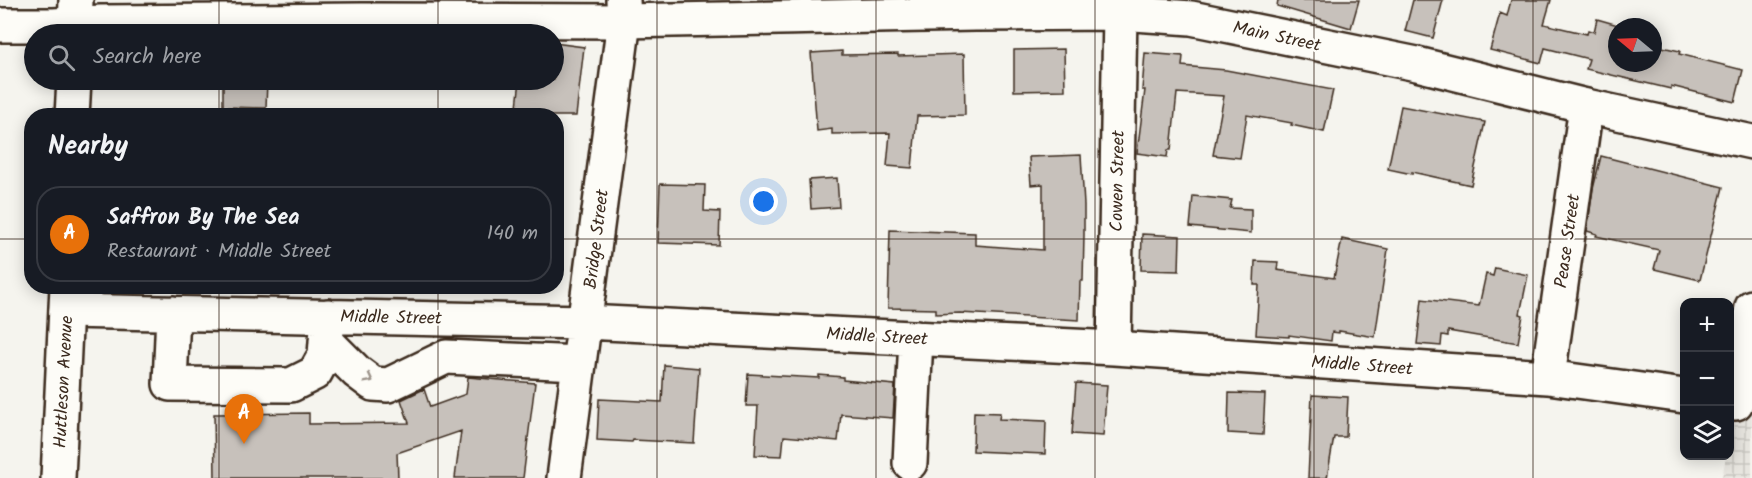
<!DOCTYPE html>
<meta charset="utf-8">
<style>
body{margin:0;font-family:Kalam,sans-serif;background:#242831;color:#f1f3f6}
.controls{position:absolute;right:18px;bottom:18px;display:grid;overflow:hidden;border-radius:12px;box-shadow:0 3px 15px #0003}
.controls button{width:54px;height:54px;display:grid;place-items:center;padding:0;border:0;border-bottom:2px solid #363941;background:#171b24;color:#f1f3f6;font:30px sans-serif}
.compass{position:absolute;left:1608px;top:18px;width:54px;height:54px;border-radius:50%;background:#171b24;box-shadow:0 3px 15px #0003;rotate:289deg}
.you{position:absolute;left:764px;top:202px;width:21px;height:21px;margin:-15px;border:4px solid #fff;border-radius:50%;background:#1a73e8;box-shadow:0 0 0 9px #1a73e833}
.badge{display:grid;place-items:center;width:39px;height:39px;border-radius:50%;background:#8c9099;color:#fff;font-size:20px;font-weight:700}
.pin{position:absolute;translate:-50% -50px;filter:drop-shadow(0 2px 3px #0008)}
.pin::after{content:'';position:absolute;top:32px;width:21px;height:18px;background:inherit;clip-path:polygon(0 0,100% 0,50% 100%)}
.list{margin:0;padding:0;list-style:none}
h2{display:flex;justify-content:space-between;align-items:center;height:78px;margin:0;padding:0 24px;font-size:26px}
h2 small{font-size:20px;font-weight:400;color:#9ea1a6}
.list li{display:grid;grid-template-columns:39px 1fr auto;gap:18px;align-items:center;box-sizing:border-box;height:96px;margin:0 12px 12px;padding:0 12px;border:2px solid #363941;border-radius:24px}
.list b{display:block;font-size:22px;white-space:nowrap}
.list p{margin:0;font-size:20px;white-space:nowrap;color:#9ea1a6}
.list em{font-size:20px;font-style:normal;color:#9ea1a6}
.icon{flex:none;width:33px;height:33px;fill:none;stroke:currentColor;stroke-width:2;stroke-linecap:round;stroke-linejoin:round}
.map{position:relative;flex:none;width:1752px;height:478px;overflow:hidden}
.search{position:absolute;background:#171b24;box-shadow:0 3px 15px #0003;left:24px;top:24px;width:540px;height:66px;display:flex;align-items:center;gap:15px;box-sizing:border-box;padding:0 21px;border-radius:33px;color:#9ea1a6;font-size:22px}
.panel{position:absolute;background:#171b24;box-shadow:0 3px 15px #0003;left:24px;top:108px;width:540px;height:186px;border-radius:24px}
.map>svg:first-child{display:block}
</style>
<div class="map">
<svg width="1752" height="478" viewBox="0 0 1752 478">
<defs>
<pattern id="industrial-grid" width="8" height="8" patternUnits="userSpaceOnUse" patternTransform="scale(1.5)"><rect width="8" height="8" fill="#e7e5df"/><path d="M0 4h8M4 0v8" fill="none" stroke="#c7c5bf"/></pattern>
</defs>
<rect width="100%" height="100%" fill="#f5f4ee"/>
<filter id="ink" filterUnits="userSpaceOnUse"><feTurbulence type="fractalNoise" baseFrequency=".0167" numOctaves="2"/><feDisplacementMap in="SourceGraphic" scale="12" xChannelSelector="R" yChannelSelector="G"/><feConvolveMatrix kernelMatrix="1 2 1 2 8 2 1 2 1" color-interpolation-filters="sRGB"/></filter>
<g filter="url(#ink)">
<path fill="url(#industrial-grid)" d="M 1752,307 L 1752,478 L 1722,478 L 1726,456 L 1730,456 L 1730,437 Z"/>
<path fill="#c7c1bb" stroke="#3b2a1e" stroke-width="1.5" d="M 1278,0 L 1359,0 L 1351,28 L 1277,6 Z
M 1413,0 L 1443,0 L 1433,38 L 1405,31 Z
M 1511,0 L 1551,0 L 1544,24 L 1587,34 L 1588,30 L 1594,32 L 1597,19 L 1618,25 L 1615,36 L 1617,37 L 1617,63 L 1653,63 L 1653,45 L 1680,51 L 1679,54 L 1743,70 L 1735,102 L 1671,86 L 1671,89 L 1586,69 L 1589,59 L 1545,48 L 1541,63 L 1490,50 L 1500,13 L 1507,16 Z
M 554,43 L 584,47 L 576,116 L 516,116 L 520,80 L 554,80 Z
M 1064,49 L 1065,90 L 1014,91 L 1014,50 Z
M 842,51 L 842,55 L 898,54 L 898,56 L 964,54 L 965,115 L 917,116 L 912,168 L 887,166 L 890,133 L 832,134 L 832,129 L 817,131 L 811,53 Z
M 1145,53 L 1183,56 L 1182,66 L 1226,70 L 1333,90 L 1324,132 L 1291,125 L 1292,123 L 1247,115 L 1240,158 L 1213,155 L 1224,96 L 1177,93 L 1171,150 L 1168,150 L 1167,157 L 1137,153 L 1145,90 L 1142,90 Z
M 223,80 L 267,80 L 266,108 L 223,107 Z
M 1401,106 L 1485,122 L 1471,185 L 1412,172 L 1412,174 L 1388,169 Z
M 1081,155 L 1084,205 L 1084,235 L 1083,281 L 1080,281 L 1079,320 L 960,313 L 936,314 L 936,309 L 888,308 L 890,230 L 975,233 L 975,245 L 1043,250 L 1043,184 L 1031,185 L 1029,157 Z
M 1601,156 L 1723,187 L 1700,280 L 1654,269 L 1659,250 L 1596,236 L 1597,234 L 1587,231 L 1593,189 Z
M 837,178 L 839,207 L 811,209 L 809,180 Z
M 660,184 L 705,185 L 704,211 L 720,212 L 719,245 L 658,243 Z
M 1193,196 L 1232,200 L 1230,208 L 1251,209 L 1251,233 L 1190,227 Z
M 1142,234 L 1180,236 L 1179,271 L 1141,270 Z
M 1342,239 L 1388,249 L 1375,337 L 1339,331 L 1339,333 L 1332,332 L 1331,341 L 1289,335 L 1289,337 L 1256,335 L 1259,285 L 1254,285 L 1255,261 L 1278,262 L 1277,270 L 1334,278 Z
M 1495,268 L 1528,275 L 1520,314 L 1523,315 L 1518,343 L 1448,331 L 1448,336 L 1442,335 L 1441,346 L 1417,344 L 1422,299 L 1479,306 L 1486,274 L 1493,276 Z
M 664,365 L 699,368 L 694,443 L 633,440 L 632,442 L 597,440 L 599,399 L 662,402 Z
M 748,374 L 819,378 L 819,375 L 843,377 L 843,380 L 895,385 L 893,418 L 841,414 L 838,441 L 784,436 L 782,456 L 755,455 L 758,406 L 746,406 Z
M 468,377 L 535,383 L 523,478 L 455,478 L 461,431 L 397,453 L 398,478 L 215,478 L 214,414 L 309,413 L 309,424 L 409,423 L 401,400 L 424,389 L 430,407 L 466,394 Z
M 1076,383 L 1107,385 L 1103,436 L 1072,434 Z
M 1229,393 L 1265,394 L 1263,435 L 1228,433 Z
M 1312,395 L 1348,397 L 1346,437 L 1334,437 L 1327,478 L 1308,478 Z
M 974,412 L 1000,413 L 999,419 L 1046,421 L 1045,454 L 973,451 Z"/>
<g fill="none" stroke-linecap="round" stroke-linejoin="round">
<defs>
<path id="minor" d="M 66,311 L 585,322 L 1114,348 L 1548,377 L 1684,396
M 173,313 L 170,384 L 291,385 L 315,373 L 325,355 L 328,316
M 326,341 L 357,372 L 373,384 L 388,385 L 446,357 L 579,363
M 1114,348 L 1120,13
M 1548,377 L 1586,106
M 1736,403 L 1752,307
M 910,463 L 916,338
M 564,478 L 624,21 L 623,0"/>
<path id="major" d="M 0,25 L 54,25 L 101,22 L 362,20 L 624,21 L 975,14 L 1120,13 L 1191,18 L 1417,64 L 1586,106 L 1752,142"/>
<path id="highway" d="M 75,34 L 76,0
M 72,116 L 74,80
M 58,478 L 67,286"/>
</defs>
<use href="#minor" stroke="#3b2a1e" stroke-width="38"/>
<use href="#major" stroke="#3b2a1e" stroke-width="38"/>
<use href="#highway" stroke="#3b2a1e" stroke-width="38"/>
<use href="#minor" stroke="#fdfcf7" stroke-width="33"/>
<use href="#major" stroke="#fdfcf7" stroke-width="33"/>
<use href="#highway" stroke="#fdfcf7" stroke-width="33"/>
</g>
<defs><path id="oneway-chevron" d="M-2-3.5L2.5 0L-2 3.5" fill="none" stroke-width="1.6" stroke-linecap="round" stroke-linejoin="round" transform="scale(1.5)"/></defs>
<use stroke="#9c938a" href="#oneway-chevron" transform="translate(369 379) rotate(28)"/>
</g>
<path fill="none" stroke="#3b2a1e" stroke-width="1.5" stroke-opacity="0.55" d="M 219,0 L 219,34M 438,0 L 438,34M 657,0 L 657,478M 876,0 L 876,478M 1095,0 L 1095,478M 1314,0 L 1314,478M 1533,0 L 1533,478M 219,80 L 219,116M 438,80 L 438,116M 0,239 L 32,239M 556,239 L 1752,239M 219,286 L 219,478M 438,286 L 438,478"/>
<g text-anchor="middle" stroke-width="4.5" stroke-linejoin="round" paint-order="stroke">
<g font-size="18" fill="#3b2a1e" stroke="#fdfcf7">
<text transform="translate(1277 36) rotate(12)" y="6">Main Street</text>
<text transform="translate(1117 181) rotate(-89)" y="6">Cowen Street</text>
<text transform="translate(596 239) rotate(-83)" y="6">Bridge Street</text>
<text transform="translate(1567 241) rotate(-82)" y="6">Pease Street</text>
<text transform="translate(391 317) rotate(1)" y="6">Middle Street</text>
<text transform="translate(877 336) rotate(3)" y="6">Middle Street</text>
<text transform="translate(1362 365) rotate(4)" y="6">Middle Street</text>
<text transform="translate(63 382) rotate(-87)" y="6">Huttleson Avenue</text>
</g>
</g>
</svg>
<div class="controls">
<button>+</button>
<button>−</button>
<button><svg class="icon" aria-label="layers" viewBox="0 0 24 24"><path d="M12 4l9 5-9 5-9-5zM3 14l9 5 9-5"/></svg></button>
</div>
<svg class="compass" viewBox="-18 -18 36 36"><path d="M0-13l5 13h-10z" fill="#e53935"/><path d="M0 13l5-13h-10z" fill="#9ea1a6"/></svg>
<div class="you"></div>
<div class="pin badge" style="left:244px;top:444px;background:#e8710a">A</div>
<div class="search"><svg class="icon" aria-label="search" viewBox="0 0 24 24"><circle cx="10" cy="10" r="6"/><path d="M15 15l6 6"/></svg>Search here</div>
<section class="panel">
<h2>Nearby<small></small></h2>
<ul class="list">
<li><span class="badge" style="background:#e8710a">A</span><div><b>Saffron By The Sea</b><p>Restaurant · Middle Street</p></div><em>140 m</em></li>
</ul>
</section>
</div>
